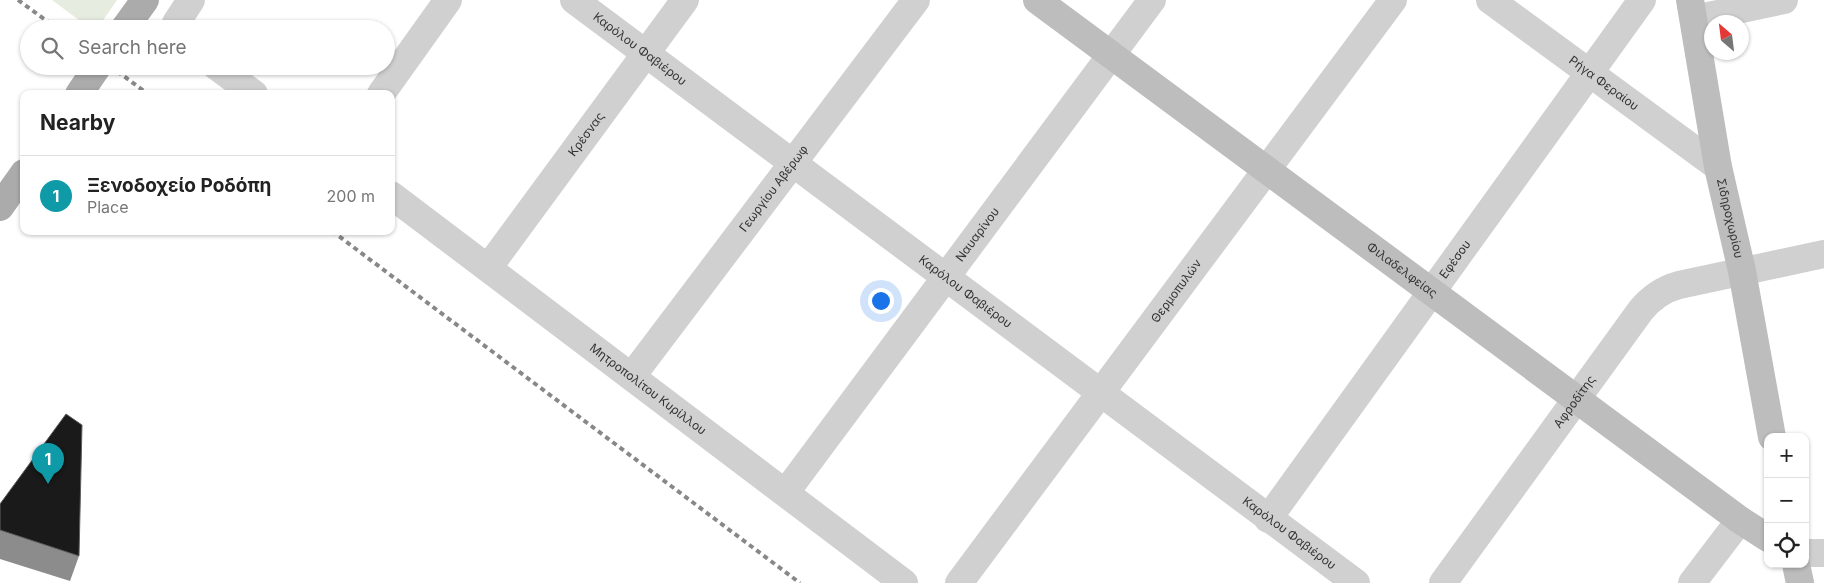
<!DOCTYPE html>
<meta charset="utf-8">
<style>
body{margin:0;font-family:Inter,sans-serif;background:#f6f6f6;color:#222}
.controls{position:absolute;right:15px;bottom:15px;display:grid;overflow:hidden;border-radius:10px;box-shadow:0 1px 4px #0004}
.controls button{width:45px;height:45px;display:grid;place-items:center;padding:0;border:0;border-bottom:1px solid #e0e0e0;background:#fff;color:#222;font:25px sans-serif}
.compass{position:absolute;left:1704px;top:15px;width:45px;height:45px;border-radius:50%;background:#fff;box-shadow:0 1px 4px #0004;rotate:332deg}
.you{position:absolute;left:880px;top:300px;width:18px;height:18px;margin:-12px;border:4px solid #fff;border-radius:50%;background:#1a73e8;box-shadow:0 0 0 8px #1a73e833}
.badge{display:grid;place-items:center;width:32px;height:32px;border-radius:50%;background:#2563eb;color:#fff;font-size:16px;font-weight:700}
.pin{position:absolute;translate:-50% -41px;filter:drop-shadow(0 1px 2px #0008)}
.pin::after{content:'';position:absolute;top:26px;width:18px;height:15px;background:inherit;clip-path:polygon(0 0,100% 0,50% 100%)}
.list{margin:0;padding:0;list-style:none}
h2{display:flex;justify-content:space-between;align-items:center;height:65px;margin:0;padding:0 20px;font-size:21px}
h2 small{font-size:16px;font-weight:400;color:#767676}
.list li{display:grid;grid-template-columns:32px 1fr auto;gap:15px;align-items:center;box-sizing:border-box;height:80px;padding:0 20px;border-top:1px solid #e0e0e0}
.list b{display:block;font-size:19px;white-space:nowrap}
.list p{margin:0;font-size:16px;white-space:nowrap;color:#767676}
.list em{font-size:16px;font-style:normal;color:#767676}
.icon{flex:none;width:28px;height:28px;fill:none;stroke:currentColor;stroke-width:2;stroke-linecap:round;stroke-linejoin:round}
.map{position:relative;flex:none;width:1824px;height:583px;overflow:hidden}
.search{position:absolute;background:#fff;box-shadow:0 1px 4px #0004;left:20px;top:20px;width:375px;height:55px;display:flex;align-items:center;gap:12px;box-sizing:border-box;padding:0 18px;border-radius:28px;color:#767676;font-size:19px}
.panel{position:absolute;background:#fff;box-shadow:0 1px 4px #0004;left:20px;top:90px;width:375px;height:145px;border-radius:10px}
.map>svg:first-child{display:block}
</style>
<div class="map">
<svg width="1824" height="583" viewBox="0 0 1824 583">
<rect width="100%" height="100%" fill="#fff"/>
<path fill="#e6ecdf" d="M 52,0 L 117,0 L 97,29 L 91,29 Z"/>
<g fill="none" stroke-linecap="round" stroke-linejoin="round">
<g stroke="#d0d0d0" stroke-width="28">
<path id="s1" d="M 574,0 L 1356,583"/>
<path id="s2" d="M 1490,0 L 1718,167"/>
<path d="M 1694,19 L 1784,0"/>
<path d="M 177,29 L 176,23 L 191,0"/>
<path d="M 216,66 L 254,94"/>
<path d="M 381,94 L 448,0"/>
<path id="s3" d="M 391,195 L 904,583"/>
<path id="s4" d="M 488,268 L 685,0"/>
<path id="s5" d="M 632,376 L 916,0"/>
<path id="s6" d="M 786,492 L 1152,0"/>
<path id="s7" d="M 1268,519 L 1642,0"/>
<path d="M 1805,553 L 1824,553"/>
<path id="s8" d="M 959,583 L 1393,0"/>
<path id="s9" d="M 1443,583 L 1641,310 C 1651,298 1664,289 1679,285 L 1824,254"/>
<path d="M 1692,583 L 1740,520"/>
</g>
<g stroke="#bdbdbd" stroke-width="28">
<path id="s10" d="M 1037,0 L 1740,520 L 1768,538"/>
<path id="s11" d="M 1690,0 L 1718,167 L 1742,271 L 1772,437"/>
<path d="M 1796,564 L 1800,583"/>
</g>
<path stroke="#ababab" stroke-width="28" d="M 124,29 L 145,0
M 79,94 L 98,66
M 0,207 L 24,173"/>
<path stroke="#888" stroke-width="4" stroke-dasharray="5 4" stroke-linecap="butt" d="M 18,0 L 58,29
M 110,66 L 148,94
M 332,231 L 800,583"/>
</g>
<path fill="#8c8c8c" d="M 0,504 L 79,556 L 70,581 L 0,559 Z"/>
<path fill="#1a1a1a" stroke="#5f5f5f" d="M 66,414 L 82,425 L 79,556 L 0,530 L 0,504 Z"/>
<g text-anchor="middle" stroke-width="5" stroke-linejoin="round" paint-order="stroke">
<g font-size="12" fill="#333" stroke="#fff">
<text dy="4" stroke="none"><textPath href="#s1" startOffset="82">Καρόλου Φαβιέρου</textPath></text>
<text dy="4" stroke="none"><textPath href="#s2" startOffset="141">Ρήγα Φεραίου</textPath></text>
<text dy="4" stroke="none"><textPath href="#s4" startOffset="166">Κρέσνας</textPath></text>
<text dy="4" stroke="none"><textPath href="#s5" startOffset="235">Γεωργίου Αβέρωφ</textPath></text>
<text dy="4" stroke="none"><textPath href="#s11" startOffset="222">Σιδηροχωρίου</textPath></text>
<text dy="4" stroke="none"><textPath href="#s6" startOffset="321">Ναυαρίνου</textPath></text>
<text dy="4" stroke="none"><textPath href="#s7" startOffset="320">Εφέσου</textPath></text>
<text dy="4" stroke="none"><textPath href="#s10" startOffset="454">Φιλαδελφείας</textPath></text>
<text dy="4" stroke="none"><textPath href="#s1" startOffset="488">Καρόλου Φαβιέρου</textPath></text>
<text dy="4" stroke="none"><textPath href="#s8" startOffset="364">Θερμοπυλών</textPath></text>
<text dy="4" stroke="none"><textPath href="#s3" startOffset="322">Μητροπολίτου Κυρίλλου</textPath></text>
<text dy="4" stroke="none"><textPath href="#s9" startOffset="224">Αφροδίτης</textPath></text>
<text dy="4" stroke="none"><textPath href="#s1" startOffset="892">Καρόλου Φαβιέρου</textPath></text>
</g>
</g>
</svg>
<div class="controls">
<button>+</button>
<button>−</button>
<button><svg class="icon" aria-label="locate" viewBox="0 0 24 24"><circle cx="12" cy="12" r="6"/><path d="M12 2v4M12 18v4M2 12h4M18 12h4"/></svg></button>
</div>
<svg class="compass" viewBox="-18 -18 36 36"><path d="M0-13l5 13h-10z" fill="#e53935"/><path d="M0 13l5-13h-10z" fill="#767676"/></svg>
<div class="you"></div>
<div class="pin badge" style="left:48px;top:484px;background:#0f9aa8">1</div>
<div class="search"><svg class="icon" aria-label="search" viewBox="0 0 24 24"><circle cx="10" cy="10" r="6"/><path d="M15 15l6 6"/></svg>Search here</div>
<section class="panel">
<h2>Nearby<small></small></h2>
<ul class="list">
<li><span class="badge" style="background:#0f9aa8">1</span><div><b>Ξενοδοχείο Ροδόπη</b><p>Place</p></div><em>200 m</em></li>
</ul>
</section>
</div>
